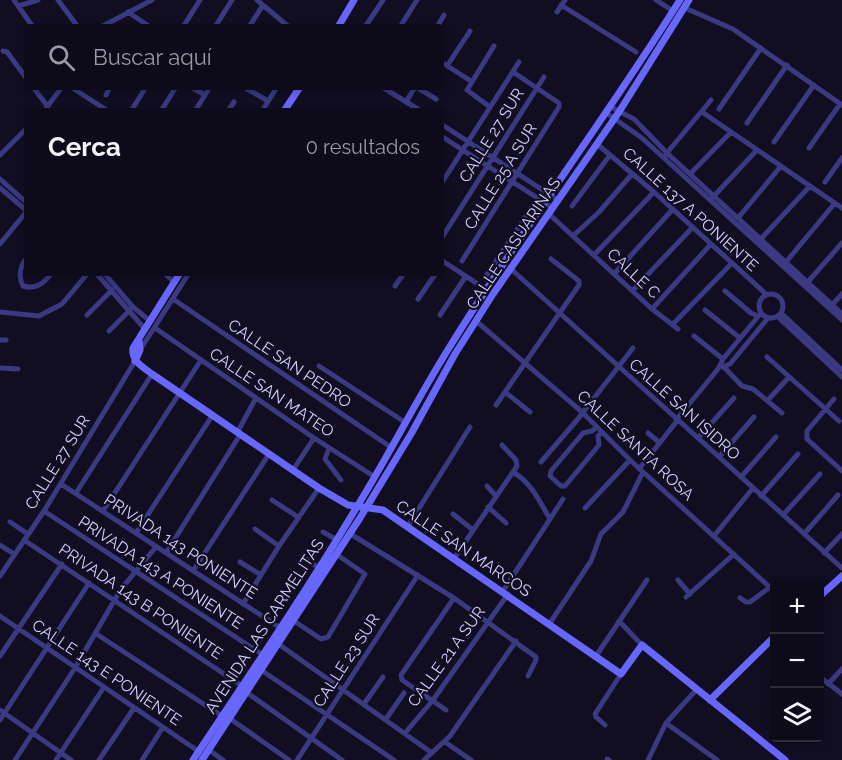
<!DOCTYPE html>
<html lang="es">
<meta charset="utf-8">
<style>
body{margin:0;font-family:Raleway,sans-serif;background:#1b1827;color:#f1f3f6}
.controls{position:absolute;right:18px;bottom:18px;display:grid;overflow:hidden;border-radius:6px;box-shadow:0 3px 9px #0003}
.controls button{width:54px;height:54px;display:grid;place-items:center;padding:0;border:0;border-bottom:2px solid #2d2b39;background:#0d0a1a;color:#f1f3f6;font:30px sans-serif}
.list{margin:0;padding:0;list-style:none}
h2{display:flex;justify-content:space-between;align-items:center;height:78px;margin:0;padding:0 24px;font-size:26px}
h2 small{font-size:20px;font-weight:400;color:#9a9aa2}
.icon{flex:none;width:33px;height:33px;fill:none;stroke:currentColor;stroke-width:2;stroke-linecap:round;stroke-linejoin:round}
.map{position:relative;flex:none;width:842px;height:760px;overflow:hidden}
.search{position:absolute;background:#0d0a1a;box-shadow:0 3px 9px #0003;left:24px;top:24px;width:420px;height:66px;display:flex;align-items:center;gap:15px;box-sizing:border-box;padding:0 21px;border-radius:6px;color:#9a9aa2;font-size:22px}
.panel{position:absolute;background:#0d0a1a;box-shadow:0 3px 9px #0003;left:24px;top:108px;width:420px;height:168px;border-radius:6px}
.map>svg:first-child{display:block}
</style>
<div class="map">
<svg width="842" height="760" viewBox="0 0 842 760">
<rect width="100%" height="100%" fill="#110e22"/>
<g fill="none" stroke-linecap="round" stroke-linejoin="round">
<path stroke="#3a3981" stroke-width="5" d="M 14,0 L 33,27
M 58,0 L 78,27
M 257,0 L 289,27
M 656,0 L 673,11
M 561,5 L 636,52
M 18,6 L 38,0
M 685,8 L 733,29 L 842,105
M 128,12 L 150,27
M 557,12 L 565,0
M 101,27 L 152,0
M 183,27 L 200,0
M 215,27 L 232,0
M 249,27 L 263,5
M 365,27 L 383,0
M 400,27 L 417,0
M 437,27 L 444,15
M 3,51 L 7,52 L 27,79
M 441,62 L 471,81
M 447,66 L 470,31
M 33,87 L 48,107
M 71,87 L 108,111
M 191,87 L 205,95
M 244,87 L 268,101
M 382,87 L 421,111
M 416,87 L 436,99
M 106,95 L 110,87
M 406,102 L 415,87
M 609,106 L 634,119 L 667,153 L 842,314
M 490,107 L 467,90 L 494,46
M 264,108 L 277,87
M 719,109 L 761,48
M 44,111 L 62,87
M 131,111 L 146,87
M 161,111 L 176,87
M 195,111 L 210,87
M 228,111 L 234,102
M 605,112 L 642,138 L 842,320
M 702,112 L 842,208
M 747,123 L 787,65
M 441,124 L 558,200
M 441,136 L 553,208
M 774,142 L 814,85
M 597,144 L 654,192 L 766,294
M 809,148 L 840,104
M 666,154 L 711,100
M 0,155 L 27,128
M 690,174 L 731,132
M 0,179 L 27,203
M 825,182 L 842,158
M 441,184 L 519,62
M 0,188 L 27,211 L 0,244
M 713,197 L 757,150
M 572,206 L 610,155
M 549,214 L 652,309 L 678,329
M 738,218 L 781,166
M 574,235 L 599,212 L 632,174
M 441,239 L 544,77
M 758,242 L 810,186
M 594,255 L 654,192
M 27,258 C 20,265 18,277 23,286 C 36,290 44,283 52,273
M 441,260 L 487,290
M 462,261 L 559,107 L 559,103 L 513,72
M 786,262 L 835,203
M 511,269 L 842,568
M 96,273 L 144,328
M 104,273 L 133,307 L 149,320
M 155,273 L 160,273
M 164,273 L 174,282
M 615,273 L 673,209
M 486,276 L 538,198
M 806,284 L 842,243
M 395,286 L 404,273
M 633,290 L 693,227
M 725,291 L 751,313 L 758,316
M759 306a12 12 0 1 1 24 0a12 12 0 1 1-24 0Z
M 173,299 L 392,448
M 418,299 L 436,273
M 832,305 L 842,294
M 652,309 L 711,244
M 705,310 L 740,338
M 0,312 L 39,316 L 62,304 L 88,273
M 781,313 L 842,370
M 87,315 L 112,290
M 440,315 L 466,276
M 778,317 L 842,377
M 476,321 L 582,412 L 630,460 L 774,591
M 673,324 L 732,263
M 155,328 L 314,438 L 375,477
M 109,331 L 130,310
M 694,336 L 723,359
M 0,340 L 6,340
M 140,350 L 189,273
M 767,357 L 839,421
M 721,364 L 742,386 L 753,389 L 782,413
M 319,366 L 406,423
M 723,367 L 730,364 L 768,318
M 0,368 L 18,369
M 505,392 L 530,412
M 834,399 L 807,431 L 807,439 L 842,471
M 768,400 L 789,377
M 496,405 L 579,285 L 579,281 L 551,259
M 676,420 L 718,369 L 723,359 L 761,313
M 597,427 L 592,431 L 583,433 L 551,471 L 550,476 L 561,486 L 565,486 L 599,445 L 598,436 L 602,432
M 237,433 L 256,398
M 648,433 L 660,443
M 698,438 L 734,398
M 329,448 L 325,459 L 341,480
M 719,457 L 754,417
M 541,462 L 577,420 L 633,348
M 639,469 L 677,421
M 293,470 L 314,438
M 513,472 C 532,483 539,501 550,519
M 741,477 L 776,437
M 61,484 L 282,629
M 487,486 L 496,496
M 76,493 L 152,374
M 761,496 L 798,454
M 272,500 L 298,517
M 488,507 L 506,523
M 585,508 L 630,460
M 44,511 L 263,655
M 103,511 L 201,360
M 453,514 L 473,530
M 783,515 L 820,474
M 10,522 L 28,534
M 408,526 L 470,427
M 255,529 L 279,546
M 323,532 L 337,540
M 136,533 L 212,416
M 349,533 L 454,598 L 536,657 L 536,660 L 528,676
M 804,534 L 838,495
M 714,536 L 753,488
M 24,540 L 242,686
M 0,545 L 14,554
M 166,553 L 240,435
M 824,553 L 842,534
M 303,557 L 319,568
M 455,557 L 517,466 L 516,460 L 502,445
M 240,562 L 261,575
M 193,571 L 269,454
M 0,576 L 44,511 L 135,361
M 678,580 L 690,594
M 503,591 L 563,499
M 686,597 L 734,554
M 740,598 L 746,602 L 750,602 L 770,587
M 243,604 L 279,546 L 319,488
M 0,616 L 198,751
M 294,621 L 321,639 L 328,637 L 365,574 L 336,554
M 619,621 L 642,645
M 550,623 L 591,561 L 601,534 L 623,512 L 643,472
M 95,633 L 222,716
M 277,643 L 432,753
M 0,656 L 62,564
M 596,656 L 647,580
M 261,670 L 394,760
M 820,677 L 842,694
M 828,684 L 842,669
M 246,692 L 342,760
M 364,704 L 383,677
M 0,710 L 71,760
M 446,710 L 402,680 L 401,675 L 454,598
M 229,718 L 289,760
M 386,719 L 404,693
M 0,720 L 89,583
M 666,723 L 717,760
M 605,725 L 596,717 L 595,714 L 621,674
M 405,733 L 433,700 L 508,594
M 445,742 L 471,760
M 209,750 L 223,760
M 607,759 L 609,760
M 15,760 L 75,668 L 121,589 L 156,547
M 56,760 L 104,687
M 99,760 L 134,708
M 142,760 L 163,727
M 297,760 L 418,575
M 424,760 L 450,736 L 516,641
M 648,760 L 666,723 L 697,689"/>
<path stroke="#6867fd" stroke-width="7" d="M 338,27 L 354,0
M 284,111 L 300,87
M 180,273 L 133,348 C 131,361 143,367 152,374 L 319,488 L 348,505 L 383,510 L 621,674 L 642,645 L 785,760
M 135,361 L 140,350 L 139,341
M 820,596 L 842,576
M 710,700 L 774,637
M 193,760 C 249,676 306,592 358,505 C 390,453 417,399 449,348 C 522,229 606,118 680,0
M 202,760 L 360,518 L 411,434 L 455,354 L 493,294 L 619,112 L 689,0"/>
</g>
<g text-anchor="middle" stroke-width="4.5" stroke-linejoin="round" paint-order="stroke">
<g font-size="16" fill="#d4cffe" stroke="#110e22">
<text transform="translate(491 135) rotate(-58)" y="6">CALLE 27 SUR</text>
<text transform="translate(500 176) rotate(-58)" y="6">CALLE 25 A SUR</text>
<text transform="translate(691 209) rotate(42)" y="6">CALLE 137 A PONIENTE</text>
<text transform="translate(513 243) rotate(-56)" y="6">CALLE CASUARINAS</text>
<text transform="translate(634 273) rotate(43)" y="6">CALLE C</text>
<text transform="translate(290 363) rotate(34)" y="6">CALLE SAN PEDRO</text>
<text transform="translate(272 392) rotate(34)" y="6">CALLE SAN MATEO</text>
<text transform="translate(685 409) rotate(42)" y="6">CALLE SAN ISIDRO</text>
<text transform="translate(636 445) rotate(43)" y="6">CALLE SANTA ROSA</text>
<text transform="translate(57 462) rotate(-58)" y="6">CALLE 27 SUR</text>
<text transform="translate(181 546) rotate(33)" y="6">PRIVADA 143 PONIENTE</text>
<text transform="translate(464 548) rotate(34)" y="6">CALLE SAN MARCOS</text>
<text transform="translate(161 572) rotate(33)" y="6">PRIVADA 143 A PONIENTE</text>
<text transform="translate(141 601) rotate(34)" y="6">PRIVADA 143 B PONIENTE</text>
<text transform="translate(264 626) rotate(-57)" y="6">AVENIDA LAS CARMELITAS</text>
<text transform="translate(446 656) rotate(-54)" y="6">CALLE 21 A SUR</text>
<text transform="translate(346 660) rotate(-57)" y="6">CALLE 23 SUR</text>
<text transform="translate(107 672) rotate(34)" y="6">CALLE 143 E PONIENTE</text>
</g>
</g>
</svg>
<div class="controls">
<button>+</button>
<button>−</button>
<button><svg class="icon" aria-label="layers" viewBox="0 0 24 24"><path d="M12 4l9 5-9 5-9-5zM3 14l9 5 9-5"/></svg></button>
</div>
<div class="search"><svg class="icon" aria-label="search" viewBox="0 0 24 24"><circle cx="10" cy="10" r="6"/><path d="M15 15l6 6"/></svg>Buscar aquí</div>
<section class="panel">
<h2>Cerca<small>0 resultados</small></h2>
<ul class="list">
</ul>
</section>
</div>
